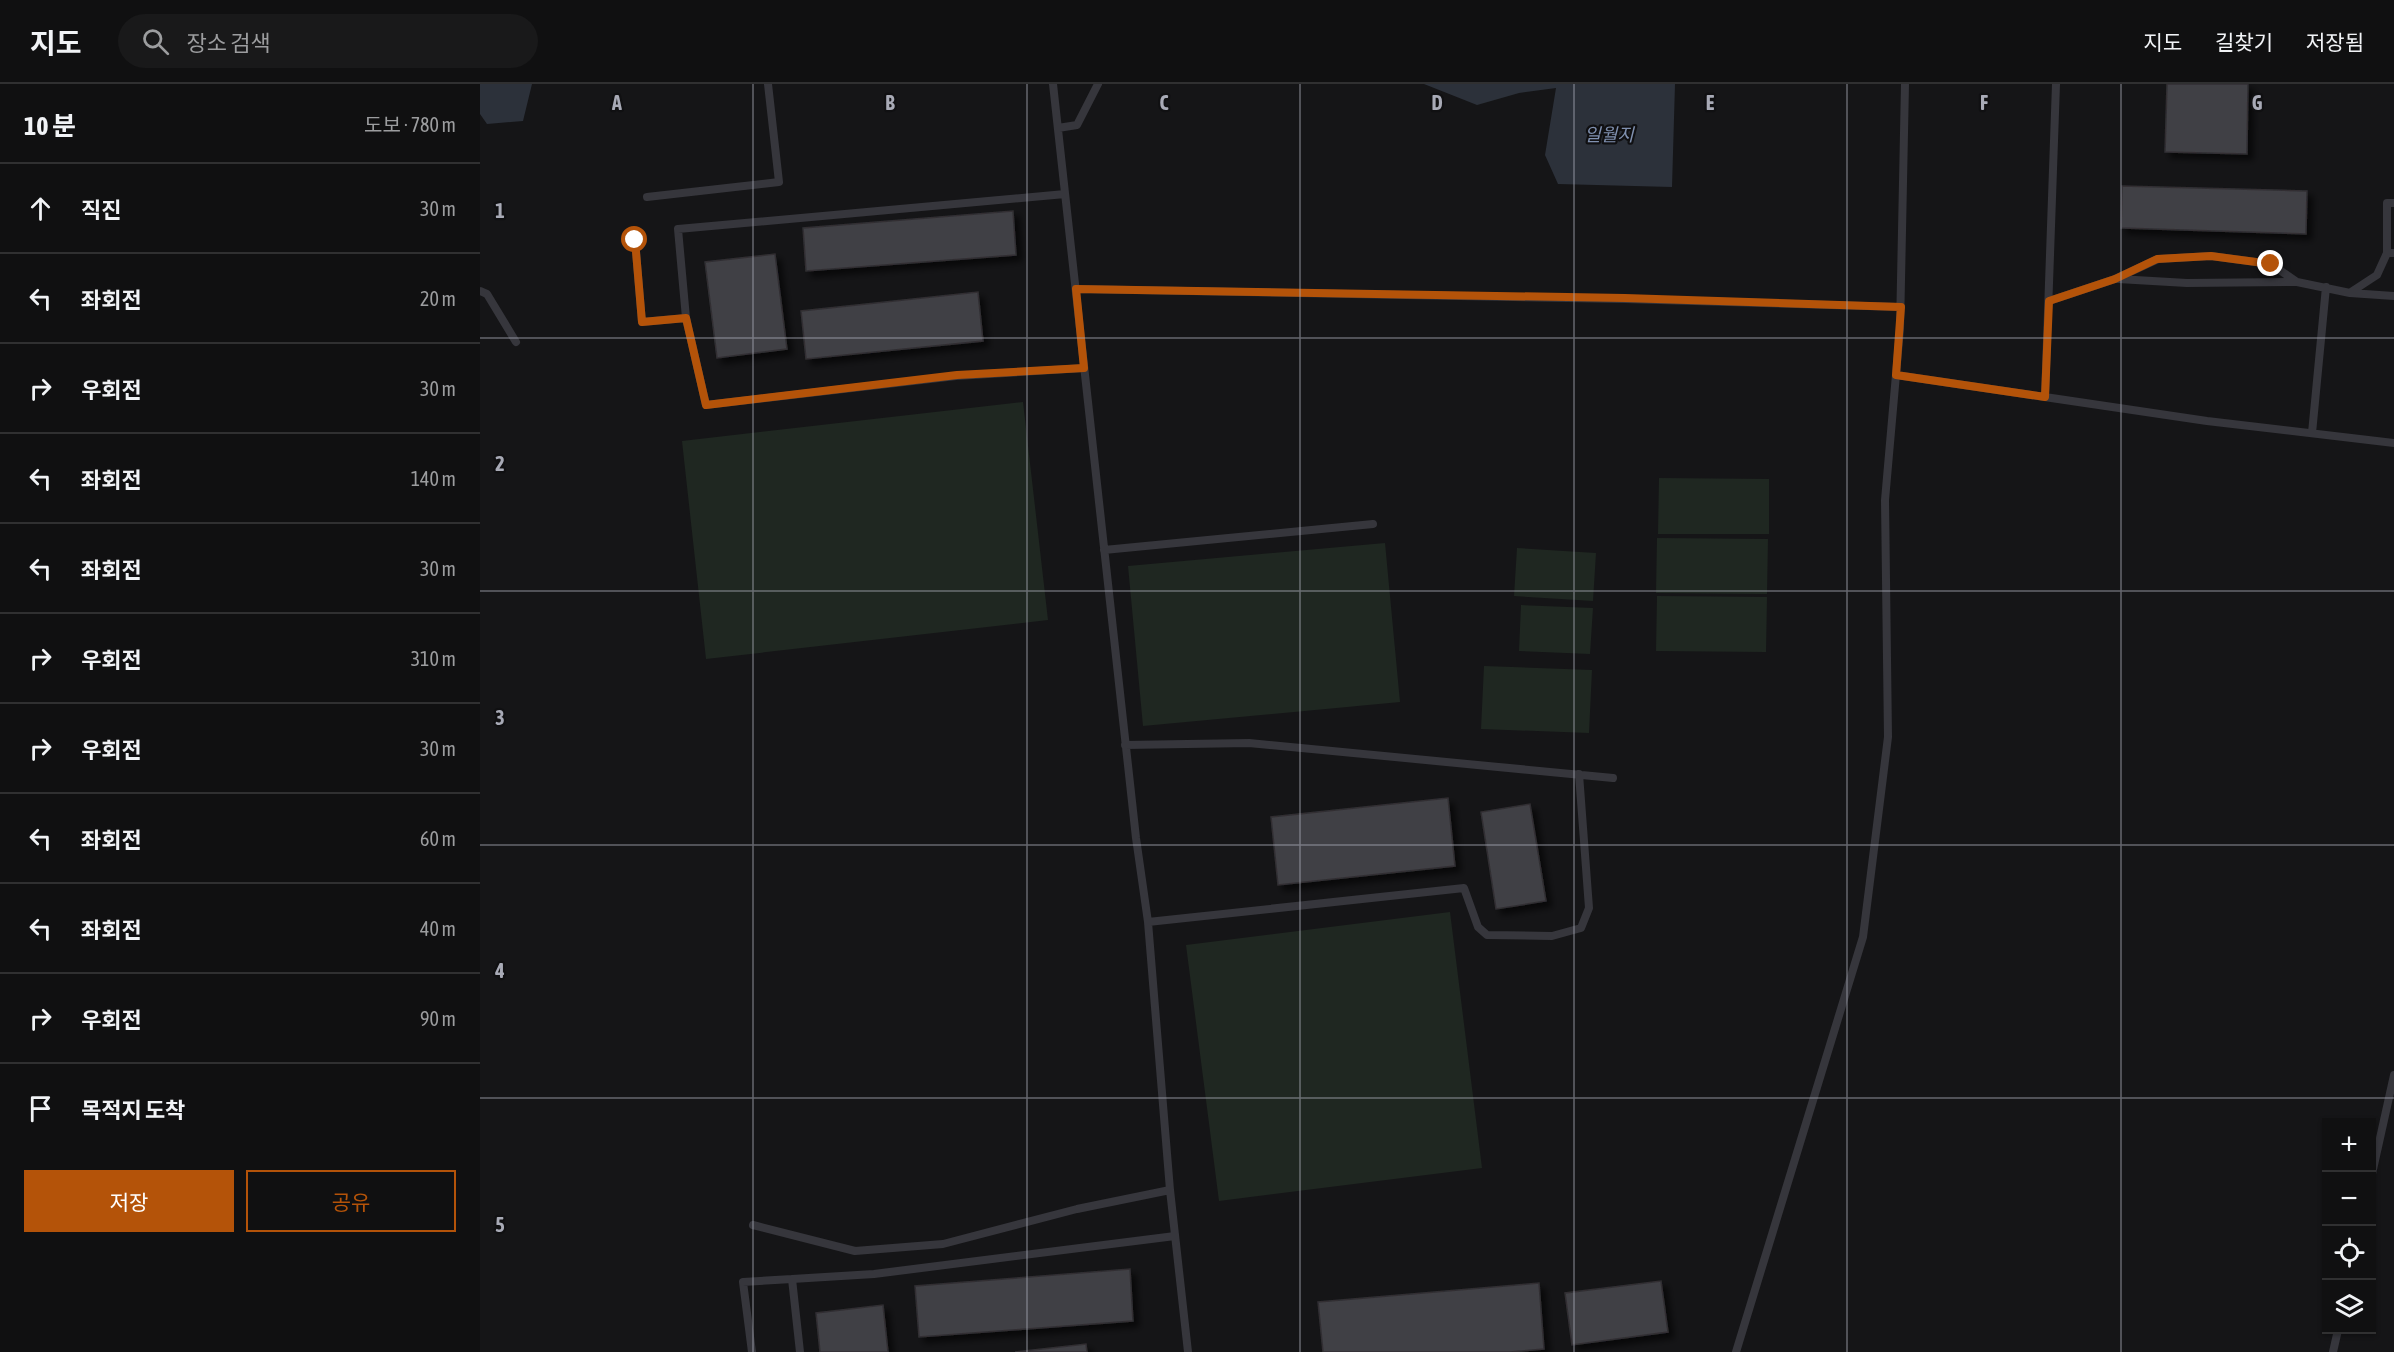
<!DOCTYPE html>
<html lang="ko">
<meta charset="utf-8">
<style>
body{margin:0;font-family:"Asap Condensed","Noto Sans KR",sans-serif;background:#19191a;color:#f1f3f6}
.controls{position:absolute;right:18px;bottom:18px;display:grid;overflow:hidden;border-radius:0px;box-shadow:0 2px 4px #0004}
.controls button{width:54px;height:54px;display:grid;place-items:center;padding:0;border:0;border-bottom:2px solid #303031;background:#101011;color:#f1f3f6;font:30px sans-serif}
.stop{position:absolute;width:18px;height:18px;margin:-14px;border:4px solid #b45309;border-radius:50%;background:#fff}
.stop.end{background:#b45309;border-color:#fff;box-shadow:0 2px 6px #0008}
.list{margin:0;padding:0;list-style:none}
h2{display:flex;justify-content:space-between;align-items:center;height:78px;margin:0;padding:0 24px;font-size:26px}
h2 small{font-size:20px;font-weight:400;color:#9c9d9f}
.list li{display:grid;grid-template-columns:39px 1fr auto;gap:18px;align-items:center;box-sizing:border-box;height:90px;padding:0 24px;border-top:2px solid #303031}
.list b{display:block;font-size:22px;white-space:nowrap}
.list em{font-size:20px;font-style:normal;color:#9c9d9f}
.actions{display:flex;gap:12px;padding:18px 24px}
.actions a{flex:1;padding:14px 0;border:2px solid #b45309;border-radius:0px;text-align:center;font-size:21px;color:#b45309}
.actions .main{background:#b45309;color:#fff}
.icon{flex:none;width:33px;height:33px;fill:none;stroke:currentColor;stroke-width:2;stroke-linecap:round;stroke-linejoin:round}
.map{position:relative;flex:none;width:1914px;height:1268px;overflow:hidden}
header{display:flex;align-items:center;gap:36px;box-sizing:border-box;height:84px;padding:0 30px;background:#101011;border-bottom:2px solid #303031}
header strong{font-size:28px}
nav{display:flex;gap:33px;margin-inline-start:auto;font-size:21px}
.search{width:420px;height:54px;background:#19191a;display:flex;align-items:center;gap:15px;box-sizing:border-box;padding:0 21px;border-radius:33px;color:#9c9d9f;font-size:22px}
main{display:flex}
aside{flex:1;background:#101011}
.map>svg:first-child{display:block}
</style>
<header>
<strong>지도</strong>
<div class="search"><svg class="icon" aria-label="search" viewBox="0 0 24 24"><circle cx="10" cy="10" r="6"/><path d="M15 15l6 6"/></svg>장소 검색</div>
<nav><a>지도</a><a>길찾기</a><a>저장됨</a></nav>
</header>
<main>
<aside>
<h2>10 분<small>도보 · 780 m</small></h2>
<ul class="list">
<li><svg class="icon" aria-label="ahead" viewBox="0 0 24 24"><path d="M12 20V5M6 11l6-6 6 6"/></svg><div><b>직진</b></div><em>30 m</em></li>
<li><svg class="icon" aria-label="left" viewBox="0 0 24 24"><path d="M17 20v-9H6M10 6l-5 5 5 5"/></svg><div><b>좌회전</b></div><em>20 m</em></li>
<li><svg class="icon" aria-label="right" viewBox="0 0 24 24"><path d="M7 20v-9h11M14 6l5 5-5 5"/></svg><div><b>우회전</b></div><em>30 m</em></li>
<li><svg class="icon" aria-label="left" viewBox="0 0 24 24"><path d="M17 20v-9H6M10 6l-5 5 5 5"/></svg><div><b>좌회전</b></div><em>140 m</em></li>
<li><svg class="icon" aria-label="left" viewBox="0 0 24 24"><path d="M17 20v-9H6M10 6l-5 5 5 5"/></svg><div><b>좌회전</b></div><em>30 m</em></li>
<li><svg class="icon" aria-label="right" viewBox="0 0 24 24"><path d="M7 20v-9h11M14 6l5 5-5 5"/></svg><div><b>우회전</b></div><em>310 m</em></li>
<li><svg class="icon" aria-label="right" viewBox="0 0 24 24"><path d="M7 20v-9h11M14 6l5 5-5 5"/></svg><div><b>우회전</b></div><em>30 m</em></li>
<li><svg class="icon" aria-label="left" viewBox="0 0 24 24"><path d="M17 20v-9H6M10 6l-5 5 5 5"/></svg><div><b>좌회전</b></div><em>60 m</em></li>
<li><svg class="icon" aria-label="left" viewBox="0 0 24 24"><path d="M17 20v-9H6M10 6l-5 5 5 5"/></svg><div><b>좌회전</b></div><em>40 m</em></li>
<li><svg class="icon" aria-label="right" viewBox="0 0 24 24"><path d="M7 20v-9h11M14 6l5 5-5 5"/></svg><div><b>우회전</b></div><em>90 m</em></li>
<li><svg class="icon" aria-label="arrive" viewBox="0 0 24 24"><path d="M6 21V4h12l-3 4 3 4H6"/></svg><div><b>목적지 도착</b></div></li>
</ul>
<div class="actions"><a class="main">저장</a><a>공유</a></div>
</aside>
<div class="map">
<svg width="1914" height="1268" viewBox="0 0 1914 1268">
<defs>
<filter id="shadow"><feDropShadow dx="5.5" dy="5.5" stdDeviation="3" flood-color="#0009"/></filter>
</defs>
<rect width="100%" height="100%" fill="#151517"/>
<path fill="#1f2721" d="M 543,318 L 568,536 L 226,575 L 202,357 Z
M 1179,394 L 1289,395 L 1289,450 L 1178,450 Z
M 1177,454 L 1288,455 L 1287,510 L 1176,509 Z
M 905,459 L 920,618 L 663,642 L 648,482 Z
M 1037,464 L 1116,469 L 1113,517 L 1034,512 Z
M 1177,512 L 1287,513 L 1286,568 L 1176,567 Z
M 1041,521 L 1113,524 L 1110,570 L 1039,567 Z
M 1004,582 L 1112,586 L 1109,649 L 1001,645 Z
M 970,828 L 1002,1084 L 739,1117 L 706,861 Z"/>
<path fill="#2c313a" d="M 0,0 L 52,0 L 43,37 L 7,40 L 0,30 Z
M 944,0 L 1195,0 L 1192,103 L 1078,100 L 1065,71 L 1076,4 L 1039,9 L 997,21 Z"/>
<path fill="#403f44" stroke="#302f33" stroke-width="1.5" filter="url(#shadow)" d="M 1687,0 L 1768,0 L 1767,70 L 1685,68 Z
M 1642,102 L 1827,107 L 1826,150 L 1641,144 Z
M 533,127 L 536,171 L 326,187 L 323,144 Z
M 295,170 L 307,265 L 237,274 L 225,178 Z
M 498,208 L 503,257 L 326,275 L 321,227 Z
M 968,714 L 975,782 L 798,801 L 791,733 Z
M 1050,720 L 1066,817 L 1016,825 L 1001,728 Z
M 650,1185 L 653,1237 L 439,1253 L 435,1202 Z
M 1181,1197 L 1188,1248 L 1092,1261 L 1085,1209 Z
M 1059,1199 L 1064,1265 L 1030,1268 L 843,1268 L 838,1218 Z
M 403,1221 L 408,1268 L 340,1268 L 336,1229 Z
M 606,1260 L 607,1268 L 535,1268 Z"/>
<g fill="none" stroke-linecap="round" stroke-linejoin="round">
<path stroke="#36363c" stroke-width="8" d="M 573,0 L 656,754 L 668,838 L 690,1106 L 708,1268
M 578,44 L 597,41 L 618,0
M 167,113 L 299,98 L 288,0
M 1914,119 L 1907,119 L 1907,169 L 1914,169
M 155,156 L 162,238 L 206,234 L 198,145 L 585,110
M 1638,195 L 1707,199 L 1817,198
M 596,205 L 1145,215 L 1421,223
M 0,207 L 7,210 L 36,258
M 1871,208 L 1897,191 L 1907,169
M 1569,217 L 1635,195 L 1678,175 L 1731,172 L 1791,180 L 1817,198 L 1870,209 L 1914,212
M 206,234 L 226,321 L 476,292 L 604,284
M 1416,291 L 1727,337 L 1914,359
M 1565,313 L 1576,0
M 1832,349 L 1846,203
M 624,466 L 893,440
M 645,661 L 769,659 L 1133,694
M 668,838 L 984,804 L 998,843 L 1007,851 L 1072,852 L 1101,844 L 1109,824 L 1099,690
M 1892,1090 L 1914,991
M 273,1141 L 375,1167 L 463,1160 L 597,1125 L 690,1106
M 272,1268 L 263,1198 L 312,1195
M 320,1268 L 312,1195 L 394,1190 L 695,1152
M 1256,1268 L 1383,853 L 1408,653 L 1405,416 L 1420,245 L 1425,0
M 1853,1268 L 1858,1246"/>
</g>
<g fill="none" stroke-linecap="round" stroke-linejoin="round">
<path stroke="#b45309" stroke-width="8" d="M 155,156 L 162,238 L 206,234 L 226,321 L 477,291 L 604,284 L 596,205 L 1145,214 L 1421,223 L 1416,291 L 1565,313 L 1569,217 L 1635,195 L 1677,175 L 1731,172 L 1791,180"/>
</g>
<path fill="none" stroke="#a8aab6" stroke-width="1.5" stroke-opacity="0.55" d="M 273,0 L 273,1268M 547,0 L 547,1268M 820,0 L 820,1268M 1094,0 L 1094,1268M 1367,0 L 1367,1268M 1641,0 L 1641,1268M 0,254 L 1914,254M 0,507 L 1914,507M 0,761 L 1914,761M 0,1014 L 1914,1014"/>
<g text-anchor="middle" stroke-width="4.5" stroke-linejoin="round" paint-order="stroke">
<g font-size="18" font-style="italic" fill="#8091b0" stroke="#101012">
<text x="1129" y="57">일월지</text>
</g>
</g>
<g font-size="20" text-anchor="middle" font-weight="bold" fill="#a8aab6" stroke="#101012" stroke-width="4.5" stroke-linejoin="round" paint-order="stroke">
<text x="137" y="26">A</text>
<text x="410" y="26">B</text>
<text x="684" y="26">C</text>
<text x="957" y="26">D</text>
<text x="1230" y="26">E</text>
<text x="1504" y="26">F</text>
<text x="1777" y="26">G</text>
<text x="20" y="134">1</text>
<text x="20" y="387">2</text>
<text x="20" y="641">3</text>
<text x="20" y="894">4</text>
<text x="20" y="1148">5</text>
</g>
</svg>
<div class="controls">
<button>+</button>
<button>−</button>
<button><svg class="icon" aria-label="locate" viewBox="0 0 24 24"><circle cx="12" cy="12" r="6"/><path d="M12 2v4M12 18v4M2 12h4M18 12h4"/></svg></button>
<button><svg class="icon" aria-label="layers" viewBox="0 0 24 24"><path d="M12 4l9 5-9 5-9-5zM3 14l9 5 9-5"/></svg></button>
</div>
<div class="stop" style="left:155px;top:156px"></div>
<div class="stop end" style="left:1791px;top:180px"></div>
</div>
</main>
